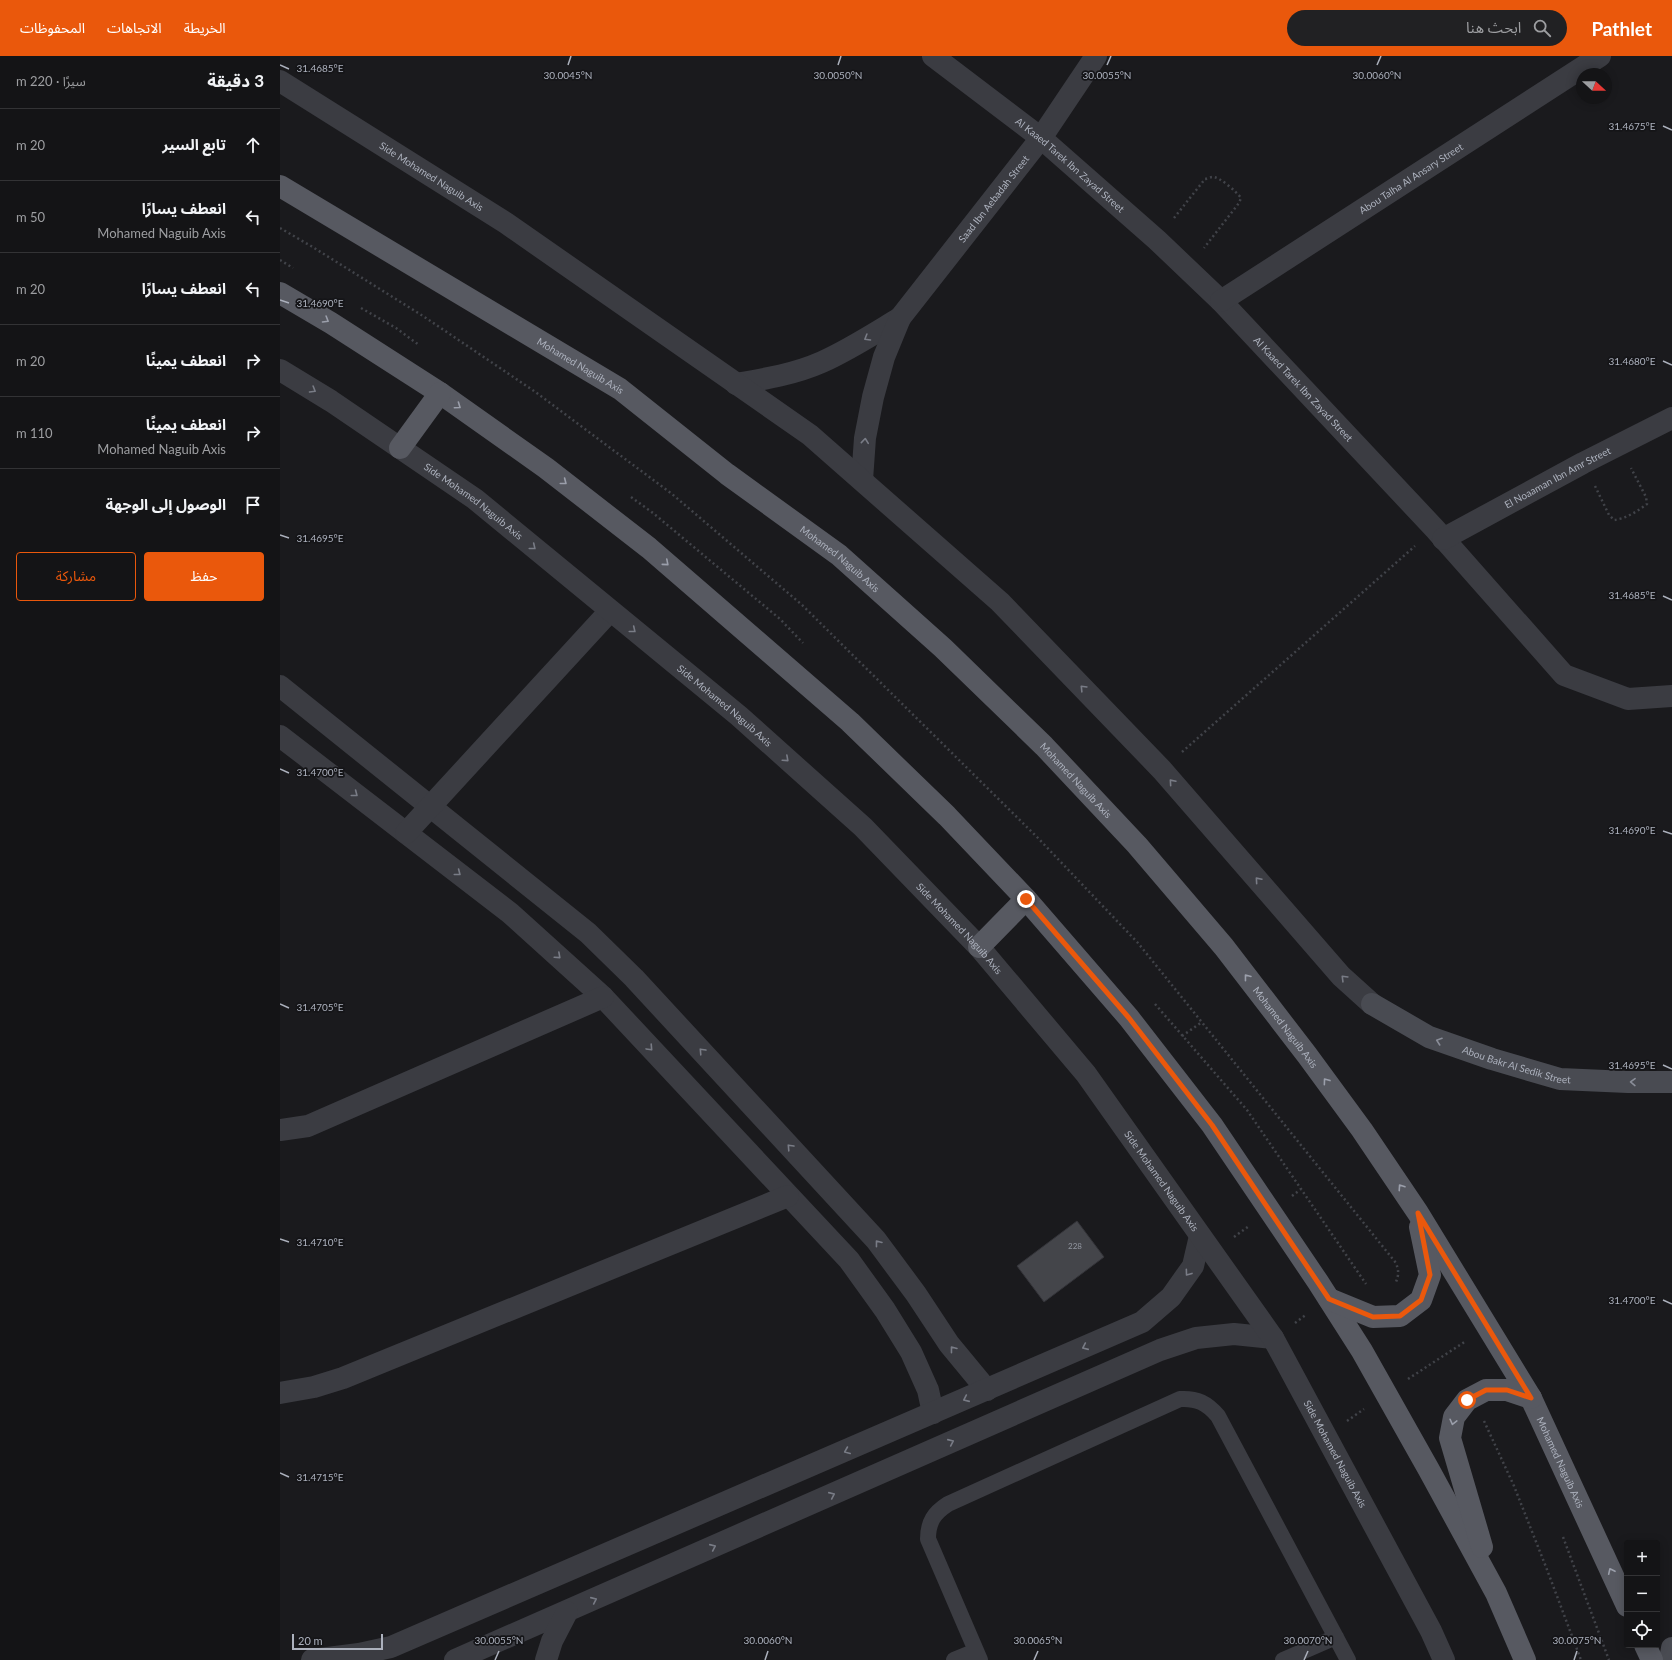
<!DOCTYPE html>
<html lang="ar">
<meta charset="utf-8">
<style>
body{margin:0;font-family:Lato,"Noto Sans Arabic",sans-serif;background:#212123;color:#f1f3f6;direction:rtl}
.controls{position:absolute;right:12px;bottom:12px;display:grid;overflow:hidden;border-radius:4px;box-shadow:0 2px 10px #0003}
.controls button{width:36px;height:36px;display:grid;place-items:center;padding:0;border:0;border-bottom:1px solid #333335;background:#141416;color:#f1f3f6;font:20px sans-serif}
.compass{position:absolute;left:1296px;top:12px;width:36px;height:36px;border-radius:50%;background:#141416;box-shadow:0 2px 10px #0003;rotate:111deg}
.scale{position:absolute;left:12px;bottom:10px;width:91px;box-sizing:border-box;padding-left:4px;border:2px solid #acb1bd;border-top:0;font-size:11px;line-height:14px;white-space:nowrap;color:#acb1bd;-webkit-text-stroke:3px #151518;paint-order:stroke}
.stop{position:absolute;width:12px;height:12px;margin:-9px;border:3px solid #ea580c;border-radius:50%;background:#fff}
.stop.end{background:#ea580c;border-color:#fff;box-shadow:0 1px 4px #0008}
.list{margin:0;padding:0;list-style:none}
h2{display:flex;justify-content:space-between;align-items:center;height:52px;margin:0;padding:0 16px;font-size:17px}
h2 small{font-size:13px;font-weight:400;color:#9d9ea1}
.list li{display:grid;grid-template-columns:26px 1fr auto;gap:12px;align-items:center;box-sizing:border-box;height:72px;padding:0 16px;border-top:1px solid #333335}
.list b{display:block;font-size:15px;white-space:nowrap}
.list p{margin:0;font-size:13px;white-space:nowrap;color:#9d9ea1}
.list em{font-size:13px;font-style:normal;color:#9d9ea1}
.actions{display:flex;gap:8px;padding:12px 16px}
.actions a{flex:1;padding:9px 0;border:1px solid #ea580c;border-radius:4px;text-align:center;font-size:14px;color:#ea580c}
.actions .main{background:#ea580c;color:#fff}
.icon{flex:none;width:22px;height:22px;fill:none;stroke:currentColor;stroke-width:2;stroke-linecap:round;stroke-linejoin:round}
.map{position:relative;flex:none;width:1392px;height:1604px;overflow:hidden;direction:ltr}
header{display:flex;align-items:center;gap:24px;box-sizing:border-box;height:56px;padding:0 20px;background:#ea580c;color:#fff}
header strong{font-size:19px}
nav{display:flex;gap:22px;margin-inline-start:auto;font-size:14px}
.search{width:280px;height:36px;background:#212123;display:flex;align-items:center;gap:10px;box-sizing:border-box;padding:0 14px;border-radius:22px;color:#9d9ea1;font-size:15px}
main{display:flex}
aside{flex:1;background:#141416}
.map>svg:first-child{display:block}
</style>
<header>
<strong>Pathlet</strong>
<div class="search"><svg class="icon" aria-label="search" viewBox="0 0 24 24"><circle cx="10" cy="10" r="6"/><path d="M15 15l6 6"/></svg>ابحث هنا</div>
<nav><a>الخريطة</a><a>الاتجاهات</a><a>المحفوظات</a></nav>
</header>
<main>
<div class="map">
<svg width="1392" height="1604" viewBox="0 0 1392 1604">
<rect width="100%" height="100%" fill="#1a1a1d"/>
<path fill="#44454a" stroke="#343439" d="M 797,1165 L 824,1201 L 764,1246 L 737,1210 Z"/>
<g fill="none" stroke-linecap="round" stroke-linejoin="round">
<path stroke="#414349" stroke-width="2.5" stroke-dasharray="2 3" stroke-linecap="butt" d="M 894,162 L 925,123 C 926,123 931,121 932,121 C 939,120 957,136 961,142 L 959,147 L 924,192
M 0,172 L 31,190 L 143,260 L 254,335 L 392,438 L 521,548 L 757,781 L 858,887 L 1116,1207 C 1119,1215 1119,1220 1115,1228
M 0,204 L 13,212
M 81,252 L 116,272 L 139,289
M 1315,430 L 1329,459 L 1334,464 C 1345,463 1358,455 1367,448 L 1366,441 L 1351,412
M 351,441 L 373,457 L 500,563 L 523,587
M 902,696 L 1135,490
M 875,948 L 967,1054 L 1086,1228
M 902,980 L 922,966
M 1012,1140 L 1021,1133
M 954,1181 L 969,1170
M 1015,1267 L 1027,1258
M 1128,1323 L 1186,1285
M 1067,1365 L 1084,1353
M 1204,1365 L 1234,1430 L 1266,1511 L 1301,1604
M 1283,1481 L 1329,1604"/>
<path stroke="#3b3c42" stroke-width="16" d="M 674,1604 L 696,1595
M 700,1604 L 648,1483 C 648,1466 654,1457 668,1448 L 900,1343 C 917,1342 927,1347 938,1360 L 1068,1604
M 1003,1604 L 1056,1581"/>
<g stroke="#3b3c42" stroke-width="22">
<path id="s1" d="M 653,0 L 761,82 L 877,184 L 941,245 L 1155,473 L 1284,619 L 1348,643 L 1392,640"/>
<path id="s2" d="M 941,245 L 1320,0"/>
<path d="M 456,328 C 485,323 515,318 542,306 C 569,294 595,277 620,262"/>
<path id="s3" d="M 582,424 L 585,382 L 593,341 L 604,301 L 620,262 L 761,82 L 816,0"/>
<path id="s4" d="M 1163,483 L 1303,407 L 1392,362"/>
<path d="M 0,630 L 308,877 L 354,922 L 596,1184 L 636,1238 L 669,1288 L 707,1334"/>
<path d="M 0,680 L 230,857 L 323,941 L 569,1204 L 605,1254 L 631,1296 L 648,1334 L 653,1357"/>
<path d="M 126,777 L 330,555"/>
<path d="M 0,1074 L 28,1070 L 323,941"/>
<path d="M 0,1337 L 34,1331 L 63,1322 L 508,1140"/>
<path d="M 32,1604 L 79,1598 L 111,1591 L 862,1266 L 891,1241 L 913,1210 L 920,1180"/>
<path d="M 175,1604 L 880,1294 L 916,1282 L 954,1278 L 993,1282"/>
<path d="M 266,1604 L 272,1585 L 287,1556"/>
</g>
<g stroke="#3b3c42" stroke-width="22">
<path id="s5" d="M 0,25 L 226,167 L 530,379 L 720,546 L 882,714 L 1061,920 L 1092,948"/>
<path id="s6" d="M 0,314 L 51,345 L 195,443 L 459,660 L 583,771 L 699,891 L 806,1018 L 993,1282 L 1151,1575 L 1164,1604"/>
</g>
<g stroke="#494b52" stroke-width="22">
<path id="s7" d="M 1092,948 L 1149,981 L 1212,1003 L 1280,1023 L 1348,1026 L 1392,1026"/>
<path d="M 1390,1604 L 1392,1592"/>
</g>
<g stroke="#575961" stroke-width="22">
<path id="s8" d="M 0,130 L 340,333 L 447,418 L 559,499 L 663,592 L 764,690 L 857,789 L 944,891 L 1027,999 L 1082,1074 L 1138,1157 L 1251,1342 L 1347,1550"/>
<path d="M 0,237 L 51,267 L 160,337 L 266,412 L 369,492 L 570,666 L 667,760 L 746,843 L 849,962 L 932,1069 L 1038,1226 L 1082,1295 L 1149,1414 L 1216,1537 L 1245,1604"/>
<path d="M 120,392 L 160,337"/>
<path d="M 699,891 L 746,843"/>
<path d="M 1049,1243 L 1093,1261 L 1120,1260 L 1141,1244 L 1150,1219 L 1140,1171"/>
<path d="M 1202,1491 L 1170,1382 L 1174,1361 L 1187,1344 L 1206,1334 L 1227,1334 L 1251,1342"/>
<path d="M 1365,1589 L 1372,1604"/>
</g>
</g>
<defs><path id="oneway-chevron" d="M-2-3.5L2.5 0L-2 3.5" fill="none" stroke-width="1.6" stroke-linecap="round" stroke-linejoin="round"/></defs>
<g stroke="#9b9fab">
<use href="#oneway-chevron" transform="translate(46 264) rotate(31)"/>
<use href="#oneway-chevron" transform="translate(178 350) rotate(35)"/>
<use href="#oneway-chevron" transform="translate(284 426) rotate(38)"/>
<use href="#oneway-chevron" transform="translate(386 507) rotate(41)"/>
<use href="#oneway-chevron" transform="translate(967 921) rotate(-128)"/>
<use href="#oneway-chevron" transform="translate(1046 1025) rotate(-126)"/>
<use href="#oneway-chevron" transform="translate(1121 1131) rotate(-124)"/>
<use href="#oneway-chevron" transform="translate(1173 1366) rotate(104)"/>
<use href="#oneway-chevron" transform="translate(1331 1515) rotate(-115)"/>
</g>
<g stroke="#797c86">
<use href="#oneway-chevron" transform="translate(587 282) rotate(149)"/>
<use href="#oneway-chevron" transform="translate(33 334) rotate(31)"/>
<use href="#oneway-chevron" transform="translate(585 385) rotate(-84)"/>
<use href="#oneway-chevron" transform="translate(253 491) rotate(39)"/>
<use href="#oneway-chevron" transform="translate(353 574) rotate(39)"/>
<use href="#oneway-chevron" transform="translate(803 632) rotate(-134)"/>
<use href="#oneway-chevron" transform="translate(506 703) rotate(42)"/>
<use href="#oneway-chevron" transform="translate(892 726) rotate(-131)"/>
<use href="#oneway-chevron" transform="translate(75 738) rotate(38)"/>
<use href="#oneway-chevron" transform="translate(178 817) rotate(38)"/>
<use href="#oneway-chevron" transform="translate(978 824) rotate(-131)"/>
<use href="#oneway-chevron" transform="translate(278 900) rotate(42)"/>
<use href="#oneway-chevron" transform="translate(1064 922) rotate(-135)"/>
<use href="#oneway-chevron" transform="translate(370 992) rotate(47)"/>
<use href="#oneway-chevron" transform="translate(422 995) rotate(-133)"/>
<use href="#oneway-chevron" transform="translate(510 1091) rotate(-133)"/>
<use href="#oneway-chevron" transform="translate(598 1187) rotate(-128)"/>
<use href="#oneway-chevron" transform="translate(908 1217) rotate(126)"/>
<use href="#oneway-chevron" transform="translate(805 1291) rotate(156)"/>
<use href="#oneway-chevron" transform="translate(673 1293) rotate(-128)"/>
<use href="#oneway-chevron" transform="translate(686 1343) rotate(156)"/>
<use href="#oneway-chevron" transform="translate(671 1386) rotate(-24)"/>
<use href="#oneway-chevron" transform="translate(567 1395) rotate(157)"/>
<use href="#oneway-chevron" transform="translate(552 1439) rotate(-24)"/>
<use href="#oneway-chevron" transform="translate(433 1491) rotate(-24)"/>
<use href="#oneway-chevron" transform="translate(314 1544) rotate(-24)"/>
</g>
<g stroke="#898d98">
<use href="#oneway-chevron" transform="translate(1159 985) rotate(-161)"/>
<use href="#oneway-chevron" transform="translate(1353 1026) rotate(-179)"/>
</g>
<g fill="none" stroke-linecap="round" stroke-linejoin="round">
<path stroke="#ea580c" stroke-width="5" d="M 746,843 L 849,962 L 932,1069 L 1049,1243 L 1093,1261 L 1120,1260 L 1141,1244 L 1150,1219 L 1138,1157 L 1251,1342 L 1227,1334 L 1206,1334 L 1187,1344"/>
</g>
<path fill="none" stroke="#acb1bd" stroke-width="1.5" d="M 0,9 L 9,13M 288,9 L 291,0M 558,9 L 561,0M 827,9 L 831,0M 1097,9 L 1101,0M 1383,70 L 1392,74M 0,244 L 9,247M 1383,305 L 1392,309M 0,479 L 9,482M 1383,540 L 1392,544M 0,713 L 9,717M 1383,775 L 1392,778M 0,948 L 9,952M 1383,1009 L 1392,1013M 0,1183 L 9,1186M 1383,1244 L 1392,1248M 0,1417 L 9,1421M 215,1604 L 219,1595M 485,1604 L 488,1595M 754,1604 L 758,1595M 1024,1604 L 1028,1595M 1294,1604 L 1297,1595"/>
<g text-anchor="middle" stroke-width="3.5" stroke-linejoin="round" paint-order="stroke">
<g font-size="8" fill="#9296a0">
<text x="795" y="1193">228</text>
</g>
<g font-size="10" fill="#acb1bd" stroke="#151518">
<text dy="4" stroke="none"><textPath href="#s1" startOffset="175">Al Kaaed Tarek Ibn Zayad Street</textPath></text>
<text dy="4" stroke="none"><textPath href="#s5" startOffset="179">Side Mohamed Naguib Axis</textPath></text>
<text dy="4" stroke="none"><textPath href="#s2" startOffset="226">Abou Talha Al Ansary Street</textPath></text>
<text dy="4" stroke="none"><textPath href="#s3" startOffset="319">Saad Ibn Aebadah Street</textPath></text>
<text dy="4" stroke="none"><textPath href="#s8" startOffset="350">Mohamed Naguib Axis</textPath></text>
<text dy="4" stroke="none"><textPath href="#s1" startOffset="499">Al Kaaed Tarek Ibn Zayad Street</textPath></text>
<text dy="4" stroke="none"><textPath href="#s4" startOffset="130">El Noaaman Ibn Amr Street</textPath></text>
<text dy="4" stroke="none"><textPath href="#s6" startOffset="234">Side Mohamed Naguib Axis</textPath></text>
<text dy="4" stroke="none"><textPath href="#s8" startOffset="674">Mohamed Naguib Axis</textPath></text>
<text dy="4" stroke="none"><textPath href="#s6" startOffset="558">Side Mohamed Naguib Axis</textPath></text>
<text dy="4" stroke="none"><textPath href="#s8" startOffset="998">Mohamed Naguib Axis</textPath></text>
<text dy="4" stroke="none"><textPath href="#s6" startOffset="882">Side Mohamed Naguib Axis</textPath></text>
<text dy="4" stroke="none"><textPath href="#s8" startOffset="1322">Mohamed Naguib Axis</textPath></text>
<text dy="4" stroke="none"><textPath href="#s7" startOffset="158">Abou Bakr Al Sedik Street</textPath></text>
<text dy="4" stroke="none"><textPath href="#s6" startOffset="1206">Side Mohamed Naguib Axis</textPath></text>
<text dy="4" stroke="none"><textPath href="#s6" startOffset="1530">Side Mohamed Naguib Axis</textPath></text>
<text dy="4" stroke="none"><textPath href="#s8" startOffset="1838">Mohamed Naguib Axis</textPath></text>
</g>
</g>
<g font-size="10" text-anchor="middle" fill="#acb1bd" stroke="#151518" stroke-width="3.5" stroke-linejoin="round" paint-order="stroke">
<text x="40" y="16">31.4685°E</text>
<text x="288" y="23">30.0045°N</text>
<text x="558" y="23">30.0050°N</text>
<text x="827" y="23">30.0055°N</text>
<text x="1097" y="23">30.0060°N</text>
<text x="1352" y="74">31.4675°E</text>
<text x="40" y="251">31.4690°E</text>
<text x="1352" y="309">31.4680°E</text>
<text x="40" y="486">31.4695°E</text>
<text x="1352" y="543">31.4685°E</text>
<text x="40" y="720">31.4700°E</text>
<text x="1352" y="778">31.4690°E</text>
<text x="40" y="955">31.4705°E</text>
<text x="1352" y="1013">31.4695°E</text>
<text x="40" y="1190">31.4710°E</text>
<text x="1352" y="1248">31.4700°E</text>
<text x="40" y="1425">31.4715°E</text>
<text x="219" y="1588">30.0055°N</text>
<text x="488" y="1588">30.0060°N</text>
<text x="758" y="1588">30.0065°N</text>
<text x="1028" y="1588">30.0070°N</text>
<text x="1297" y="1588">30.0075°N</text>
</g>
</svg>
<div class="controls">
<button>+</button>
<button>−</button>
<button><svg class="icon" aria-label="locate" viewBox="0 0 24 24"><circle cx="12" cy="12" r="6"/><path d="M12 2v4M12 18v4M2 12h4M18 12h4"/></svg></button>
</div>
<svg class="compass" viewBox="-18 -18 36 36"><path d="M0-13l5 13h-10z" fill="#e53935"/><path d="M0 13l5-13h-10z" fill="#9d9ea1"/></svg>
<div class="scale">20 m</div>
<div class="stop" style="left:1187px;top:1344px"></div>
<div class="stop end" style="left:746px;top:843px"></div>
</div>
<aside>
<h2>3 دقيقة<small>سيرًا · 220 m</small></h2>
<ul class="list">
<li><svg class="icon" aria-label="ahead" viewBox="0 0 24 24"><path d="M12 20V5M6 11l6-6 6 6"/></svg><div><b>تابع السير</b></div><em>20 m</em></li>
<li><svg class="icon" aria-label="left" viewBox="0 0 24 24"><path d="M17 20v-9H6M10 6l-5 5 5 5"/></svg><div><b>انعطف يسارًا</b><p>Mohamed Naguib Axis</p></div><em>50 m</em></li>
<li><svg class="icon" aria-label="left" viewBox="0 0 24 24"><path d="M17 20v-9H6M10 6l-5 5 5 5"/></svg><div><b>انعطف يسارًا</b></div><em>20 m</em></li>
<li><svg class="icon" aria-label="right" viewBox="0 0 24 24"><path d="M7 20v-9h11M14 6l5 5-5 5"/></svg><div><b>انعطف يمينًا</b></div><em>20 m</em></li>
<li><svg class="icon" aria-label="right" viewBox="0 0 24 24"><path d="M7 20v-9h11M14 6l5 5-5 5"/></svg><div><b>انعطف يمينًا</b><p>Mohamed Naguib Axis</p></div><em>110 m</em></li>
<li><svg class="icon" aria-label="arrive" viewBox="0 0 24 24"><path d="M6 21V4h12l-3 4 3 4H6"/></svg><div><b>الوصول إلى الوجهة</b></div></li>
</ul>
<div class="actions"><a class="main">حفظ</a><a>مشاركة</a></div>
</aside>
</main>
